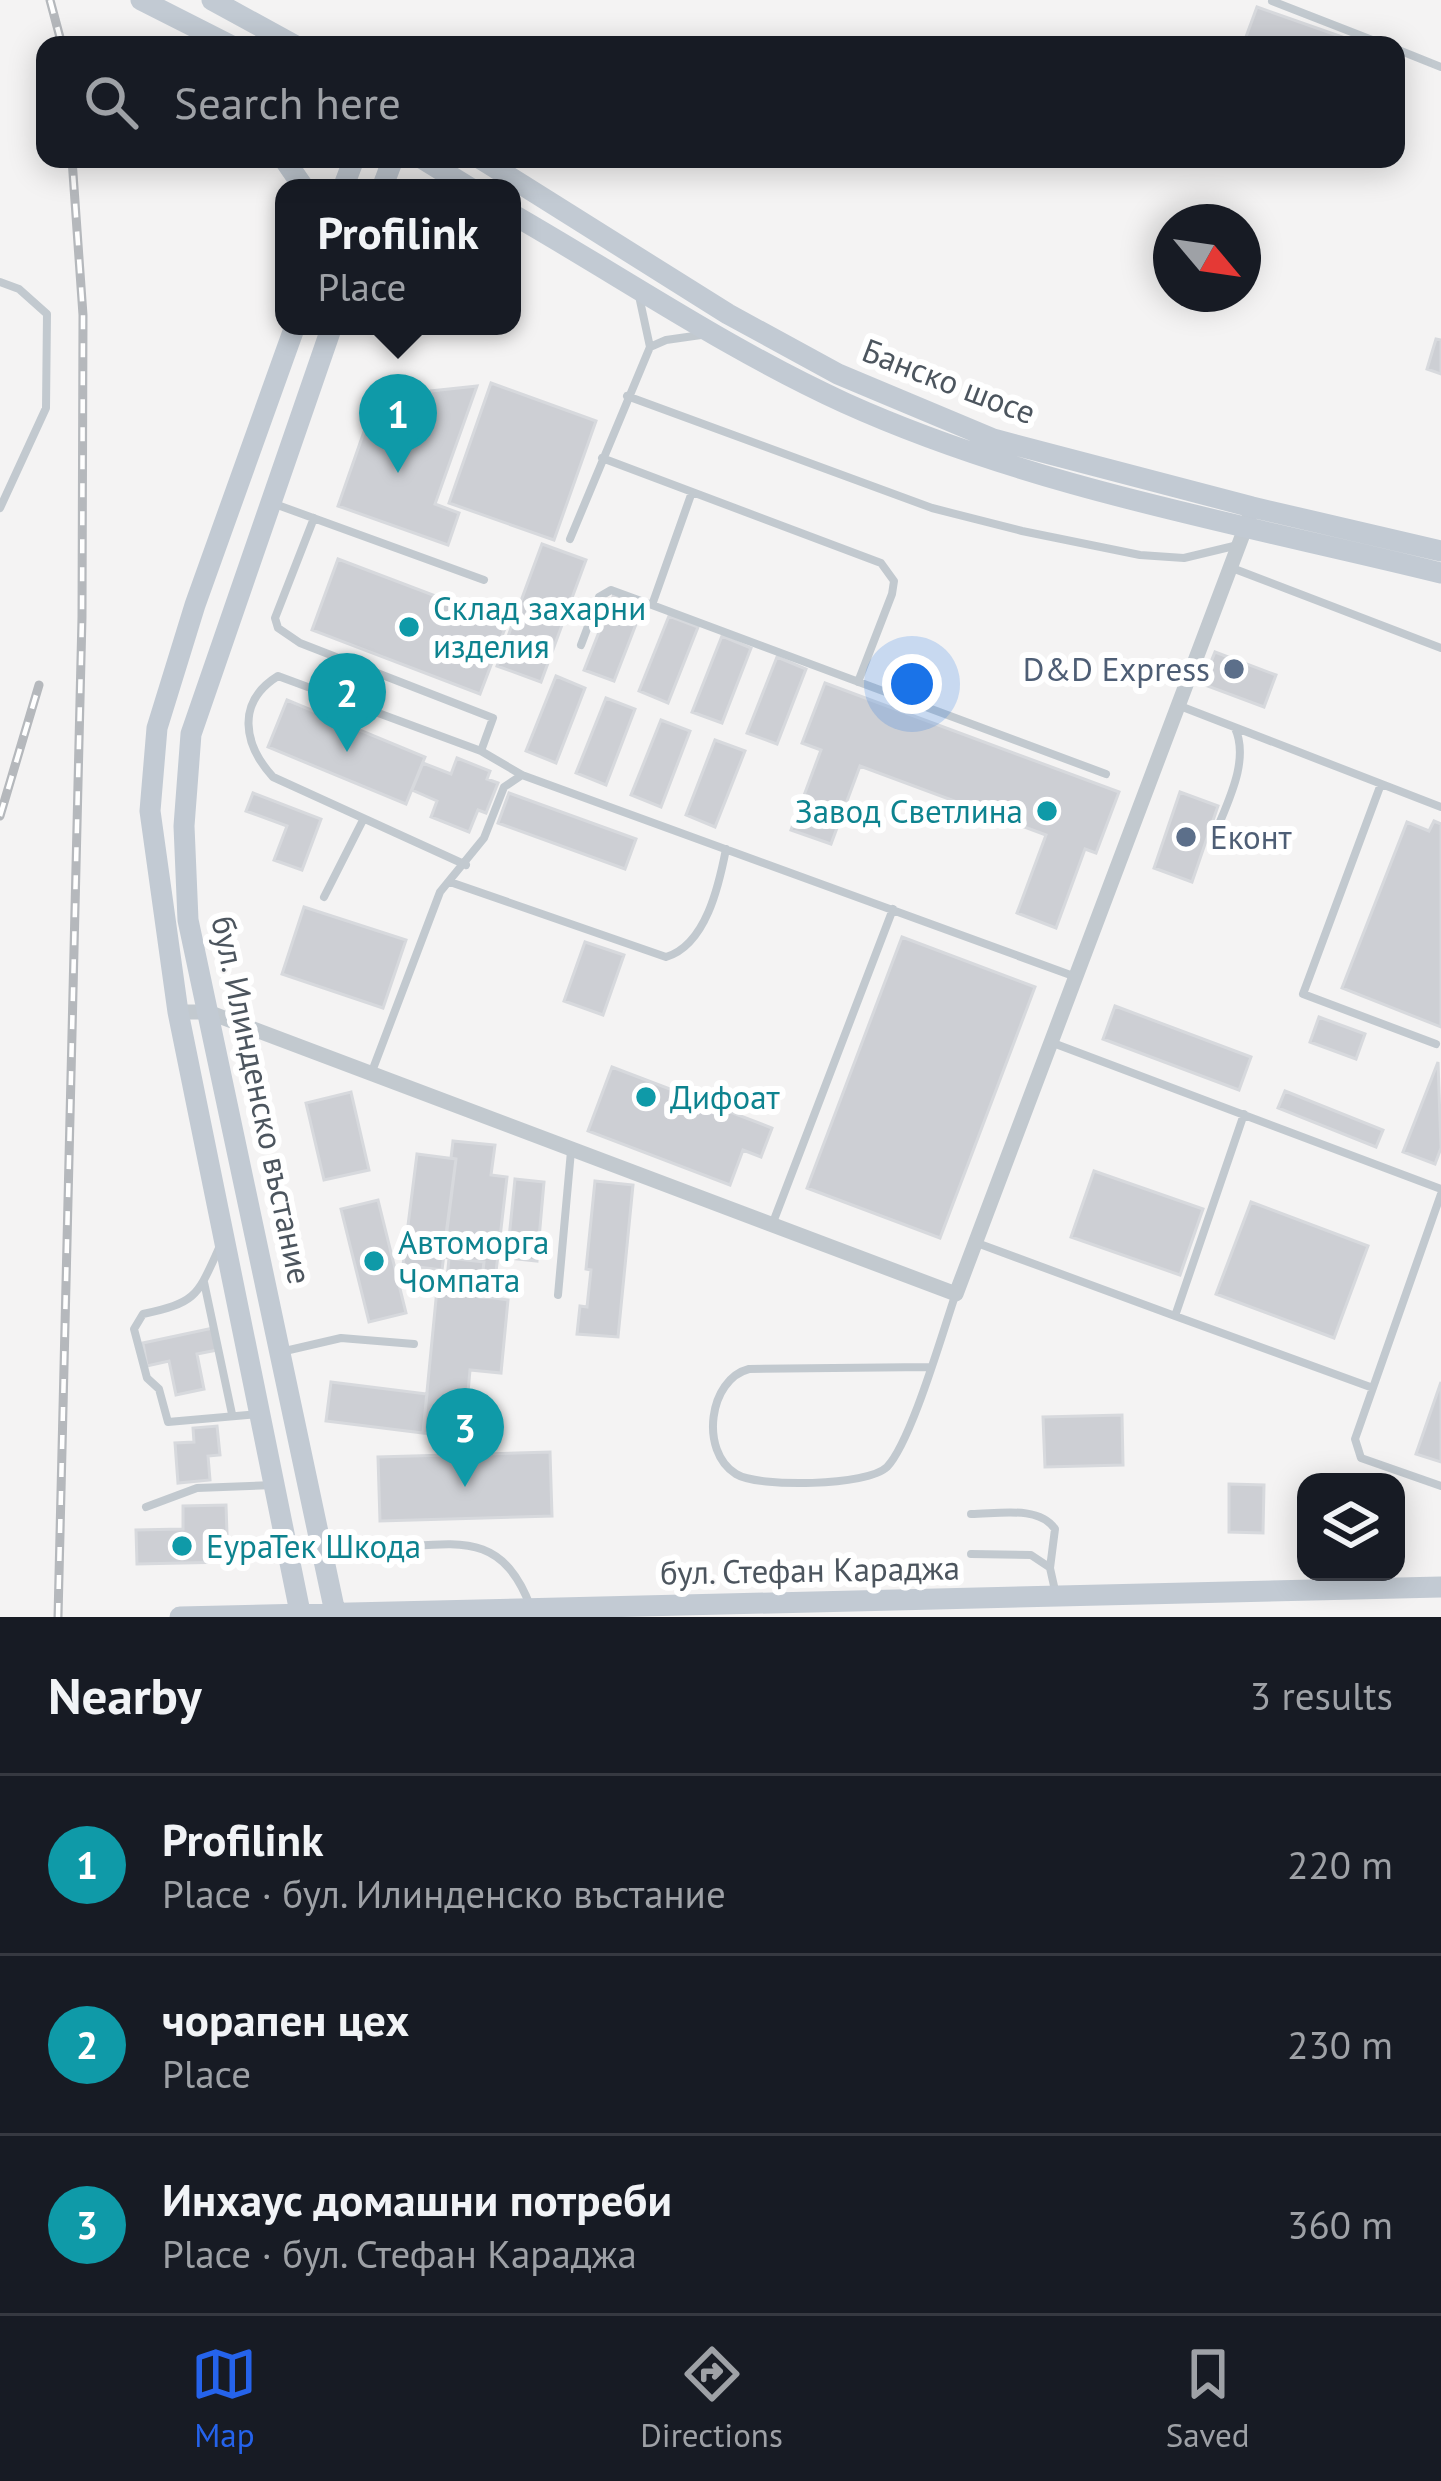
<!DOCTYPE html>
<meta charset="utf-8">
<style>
body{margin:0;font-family:"PT Sans",sans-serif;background:#20242c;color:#f1f3f6}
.controls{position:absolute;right:36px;bottom:36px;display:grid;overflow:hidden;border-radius:24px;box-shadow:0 6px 30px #0003}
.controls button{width:108px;height:108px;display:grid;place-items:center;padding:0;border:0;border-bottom:3px solid #363941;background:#171b24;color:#f1f3f6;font:60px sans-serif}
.compass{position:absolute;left:1153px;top:204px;width:108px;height:108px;border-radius:50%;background:#171b24;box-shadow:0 6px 30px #0003;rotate:119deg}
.you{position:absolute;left:912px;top:684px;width:42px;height:42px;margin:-30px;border:9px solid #fff;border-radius:50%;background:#1a73e8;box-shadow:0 0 0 18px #1a73e833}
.badge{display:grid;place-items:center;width:78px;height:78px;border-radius:50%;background:#2563eb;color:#fff;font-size:39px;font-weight:700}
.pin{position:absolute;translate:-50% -99px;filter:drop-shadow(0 3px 6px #0008)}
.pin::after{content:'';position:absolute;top:63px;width:42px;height:36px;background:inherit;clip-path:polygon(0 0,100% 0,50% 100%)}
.popup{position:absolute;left:275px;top:179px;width:246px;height:156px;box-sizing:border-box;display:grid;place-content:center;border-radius:24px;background:#171b24;filter:drop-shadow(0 3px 9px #0005);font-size:39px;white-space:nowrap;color:#9ea1a6}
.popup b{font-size:45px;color:#f1f3f6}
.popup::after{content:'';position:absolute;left:50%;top:100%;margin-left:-24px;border:24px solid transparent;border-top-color:#171b24}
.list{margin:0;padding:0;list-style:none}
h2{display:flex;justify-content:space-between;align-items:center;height:156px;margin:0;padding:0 48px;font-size:51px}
h2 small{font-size:39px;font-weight:400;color:#9ea1a6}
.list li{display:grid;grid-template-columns:78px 1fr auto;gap:36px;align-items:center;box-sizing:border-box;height:180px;padding:0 48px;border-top:3px solid #363941}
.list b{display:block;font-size:45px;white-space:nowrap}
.list p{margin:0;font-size:39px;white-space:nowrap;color:#9ea1a6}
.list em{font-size:39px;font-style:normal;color:#9ea1a6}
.icon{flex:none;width:66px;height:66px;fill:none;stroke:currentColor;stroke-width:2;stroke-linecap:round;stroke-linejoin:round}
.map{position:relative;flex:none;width:1441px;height:1617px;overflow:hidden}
.search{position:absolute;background:#171b24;box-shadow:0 6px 30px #0003;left:36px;right:36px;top:36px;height:132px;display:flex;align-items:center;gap:30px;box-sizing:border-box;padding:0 42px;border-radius:24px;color:#9ea1a6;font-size:45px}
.sheet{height:696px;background:#171b24}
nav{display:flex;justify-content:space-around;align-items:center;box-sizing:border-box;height:168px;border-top:3px solid #363941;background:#171b24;font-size:33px;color:#9ea1a6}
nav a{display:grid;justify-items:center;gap:6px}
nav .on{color:#2563eb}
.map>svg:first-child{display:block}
</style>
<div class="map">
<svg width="1441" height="1617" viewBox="0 0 1441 1617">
<rect width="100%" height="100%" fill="#f4f3f3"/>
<path fill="#cdcfd4" stroke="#d7d9dd" stroke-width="3" d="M 1257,7 L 1365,45 L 1243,45 Z
M 1436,339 L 1441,340 L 1441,374 L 1427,369 Z
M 491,383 L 596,421 L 554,540 L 449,503 Z
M 477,386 L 435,504 L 459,513 L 448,545 L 338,506 L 366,426 L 412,442 L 431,391 Z
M 542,544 L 586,560 L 541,682 L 497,666 Z
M 338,559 L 507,623 L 480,694 L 312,630 Z
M 614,594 L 643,606 L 614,681 L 584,670 Z
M 669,616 L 698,627 L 668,703 L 639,691 Z
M 722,636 L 751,648 L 722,723 L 692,712 Z
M 1215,652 L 1276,675 L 1264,707 L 1202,684 Z
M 777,657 L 806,669 L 777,744 L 747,733 Z
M 556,676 L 585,688 L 556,763 L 526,751 Z
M 825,683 L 1119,792 L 1096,853 L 1085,849 L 1056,928 L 1017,913 L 1046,835 L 860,766 L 831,844 L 791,830 L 821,750 L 802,743 Z
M 606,698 L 635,709 L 606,785 L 576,773 Z
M 287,700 L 425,757 L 406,804 L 268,747 Z
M 661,720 L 690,731 L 661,807 L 631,795 Z
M 715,740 L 745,751 L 715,827 L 686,815 Z
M 457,758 L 490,771 L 487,779 L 498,783 L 486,813 L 478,810 L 469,832 L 431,817 L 437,801 L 412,790 L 423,763 L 451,774 Z
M 1180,792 L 1218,806 L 1192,882 L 1154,868 Z
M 253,793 L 321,819 L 302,870 L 274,860 L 287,826 L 246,811 Z
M 509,793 L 636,839 L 625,869 L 498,823 Z
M 1434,821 L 1441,824 L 1441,1027 L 1342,988 L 1407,822 L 1429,831 Z
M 304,907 L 406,940 L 383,1008 L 282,974 Z
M 902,937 L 1035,987 L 940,1238 L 807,1188 Z
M 585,942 L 624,955 L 603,1015 L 564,1001 Z
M 1115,1006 L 1251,1057 L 1239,1090 L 1103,1039 Z
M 1319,1017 L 1365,1034 L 1356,1059 L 1310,1042 Z
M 1438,1062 L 1441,1148 L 1435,1164 L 1403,1152 Z
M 612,1067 L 772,1128 L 761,1157 L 743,1150 L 730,1185 L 588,1131 Z
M 1285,1091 L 1383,1130 L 1376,1147 L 1278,1108 Z
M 351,1092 L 369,1170 L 324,1180 L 306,1103 Z
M 453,1141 L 495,1145 L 491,1175 L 507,1177 L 493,1298 L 480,1297 L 484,1262 L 443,1257 L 456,1159 L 451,1158 Z
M 417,1154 L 456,1159 L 442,1270 L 403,1265 Z
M 1094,1171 L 1203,1209 L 1180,1275 L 1071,1237 Z
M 515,1179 L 544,1182 L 537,1261 L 507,1258 Z
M 595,1181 L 633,1185 L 618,1337 L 577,1334 L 580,1306 L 587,1307 L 591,1270 L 586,1269 Z
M 378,1200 L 406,1313 L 369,1322 L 341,1209 Z
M 1251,1202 L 1368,1246 L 1334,1338 L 1216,1294 Z
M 449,1258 L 484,1262 L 480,1293 L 446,1290 Z
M 437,1289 L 508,1300 L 501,1373 L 470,1370 L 464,1437 L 423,1433 Z
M 213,1328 L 217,1350 L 197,1354 L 204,1389 L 176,1395 L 169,1361 L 147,1366 L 143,1343 Z
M 331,1382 L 427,1394 L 423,1433 L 326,1421 Z
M 1441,1382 L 1441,1462 L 1416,1454 Z
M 1122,1415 L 1123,1465 L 1045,1467 L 1043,1417 Z
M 217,1426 L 220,1455 L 208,1456 L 210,1480 L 178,1483 L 175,1443 L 194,1442 L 193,1428 Z
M 550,1452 L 552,1516 L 380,1521 L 378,1457 Z
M 1229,1484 L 1264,1485 L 1263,1533 L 1229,1532 Z
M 226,1505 L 228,1562 L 137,1564 L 136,1530 L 183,1529 L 183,1506 Z"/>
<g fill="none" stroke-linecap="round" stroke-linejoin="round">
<path stroke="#c2c9cf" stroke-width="8" d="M 1272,1 L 1385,45
M 1396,49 L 1441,67
M 0,282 L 19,289 L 47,314 L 46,408 L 0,508
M 650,347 L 666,340 L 701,335
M 627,396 L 932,508 L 1022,531 L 1140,555 L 1184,558 L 1238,545
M 602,458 L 881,563 L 894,581 L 892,594 L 858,682
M 692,492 L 652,605 L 1106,774
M 272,503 L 484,580
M 314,518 L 275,618 L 278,628 L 300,643 L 493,718 L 481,751
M 570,539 L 650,347 L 639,296
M 1232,568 L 1441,648
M 581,645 L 599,597 L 611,590 L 652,605
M 1180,706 L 1441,807
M 1381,784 L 1303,994 L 1436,1044
M 1212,842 C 1224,808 1251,763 1235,728
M 466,865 L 273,777 C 243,744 236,702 278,676 L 481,751 L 522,775 L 1076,977
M 450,882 L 666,957 C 706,945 719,885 726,849
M 324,897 L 363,820
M 1053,1043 L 1441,1189
M 371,1074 L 440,892 L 484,838 L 504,787 L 522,775
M 1441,1194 L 1355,1439 L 1361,1458 L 1441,1486
M 772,1225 L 893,909
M 977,1243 L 1175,1316 L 1244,1114
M 220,1246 C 197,1296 198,1302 143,1314 L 134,1329 L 147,1378 L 159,1389 L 168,1422 L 259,1414
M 204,1282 L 232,1414
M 558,1295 L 571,1151
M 1175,1316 L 1373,1388
M 285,1351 L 341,1338 L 414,1344
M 929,1367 L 749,1369 C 709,1379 699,1451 736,1474 C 758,1488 868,1486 887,1467 C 911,1442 942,1334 955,1296
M 146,1507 L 197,1488 L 274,1485
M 971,1514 C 997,1514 1039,1505 1055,1529 L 1050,1568 L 1056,1595
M 382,1548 C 454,1545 501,1527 531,1608
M 971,1554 L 1031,1555 L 1049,1567"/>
<path stroke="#c2c9cf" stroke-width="15" d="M 178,1012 L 208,1012 L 956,1294 L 1249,518"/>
<path stroke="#c2cad3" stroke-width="21" d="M 141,0 L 230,45
M 212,0 L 294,45
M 284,159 L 304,188
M 423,159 L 470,188
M 481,159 L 728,314 L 838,374 L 993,439 L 1252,507 L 1441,551
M 343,188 L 354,159
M 382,188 L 393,159
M 512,214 C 622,277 729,350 845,403 C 1033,488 1242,524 1441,573
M 295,326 L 195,605 L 157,728 L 150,811 L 178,1012 L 301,1617
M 332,326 L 191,734 L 184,826 L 188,920 L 336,1617
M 180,1617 L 1441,1587"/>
<defs>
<path id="rail" d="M 50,0 L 62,45
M 0,816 L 39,685
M 58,1617 L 82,617 L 83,315 L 72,159"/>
</defs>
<use href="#rail" stroke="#b5b8bc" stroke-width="9"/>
<use href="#rail" stroke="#fff" stroke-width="4.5" stroke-dasharray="14" stroke-linecap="butt"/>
</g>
<g fill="#0f9aa8" stroke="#fff" stroke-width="4.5">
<circle cx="409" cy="627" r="12"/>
<circle cx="1047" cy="811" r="12"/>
<circle cx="646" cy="1097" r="12"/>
<circle cx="374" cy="1261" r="12"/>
<circle cx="182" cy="1546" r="12"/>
</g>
<g fill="#5c6f8a" stroke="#fff" stroke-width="4.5">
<circle cx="1234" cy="669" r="12"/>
<circle cx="1186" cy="837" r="12"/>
</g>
<g text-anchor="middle" stroke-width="12" stroke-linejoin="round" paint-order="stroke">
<g font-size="33" fill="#4c555e" stroke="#fff">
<text transform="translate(949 381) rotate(21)" y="12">Банско шосе</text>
<text transform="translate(262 1100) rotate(78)" y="12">бул. Илинденско въстание</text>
<text transform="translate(810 1570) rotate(-1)" y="12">бул. Стефан Караджа</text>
</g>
<g font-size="33" fill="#0d838f" stroke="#fff" text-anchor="start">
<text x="433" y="620">Склад захарни<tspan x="433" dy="38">изделия</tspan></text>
<text x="1023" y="823" text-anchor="end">Завод Светлина</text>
<text x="670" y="1109">Дифоат</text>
<text x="398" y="1254">Автоморга<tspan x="398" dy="38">Чомпата</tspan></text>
<text x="206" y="1558">ЕураТек Шкода</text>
</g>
<g font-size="33" fill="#4e5e75" stroke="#fff" text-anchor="end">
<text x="1210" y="681">D&amp;D Express</text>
<text x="1210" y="849" text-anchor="start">Еконт</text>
</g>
</g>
</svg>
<div class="controls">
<button><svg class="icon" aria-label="layers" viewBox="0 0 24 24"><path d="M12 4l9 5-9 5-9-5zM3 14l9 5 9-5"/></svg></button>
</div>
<svg class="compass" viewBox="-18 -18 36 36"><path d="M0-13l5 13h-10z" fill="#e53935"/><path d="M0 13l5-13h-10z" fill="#9ea1a6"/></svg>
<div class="you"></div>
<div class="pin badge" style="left:398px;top:473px;background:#0f9aa8">1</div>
<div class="popup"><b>Profilink</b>Place</div>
<div class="pin badge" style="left:347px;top:752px;background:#0f9aa8">2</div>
<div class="pin badge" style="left:465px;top:1487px;background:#0f9aa8">3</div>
<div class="search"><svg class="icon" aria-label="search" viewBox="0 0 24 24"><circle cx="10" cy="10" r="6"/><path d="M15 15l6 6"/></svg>Search here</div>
</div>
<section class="sheet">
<h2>Nearby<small>3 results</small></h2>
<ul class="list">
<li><span class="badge" style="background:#0f9aa8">1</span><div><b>Profilink</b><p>Place · бул. Илинденско въстание</p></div><em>220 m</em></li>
<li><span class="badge" style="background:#0f9aa8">2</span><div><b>чорапен цех</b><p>Place</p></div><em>230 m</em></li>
<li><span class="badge" style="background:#0f9aa8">3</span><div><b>Инхаус домашни потреби</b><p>Place · бул. Стефан Караджа</p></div><em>360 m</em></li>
</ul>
</section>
<nav>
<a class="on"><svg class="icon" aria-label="map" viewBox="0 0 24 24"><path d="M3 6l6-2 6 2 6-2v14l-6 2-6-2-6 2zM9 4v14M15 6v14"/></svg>Map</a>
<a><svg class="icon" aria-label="directions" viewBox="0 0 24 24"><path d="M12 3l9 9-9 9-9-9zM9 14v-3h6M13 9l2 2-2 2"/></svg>Directions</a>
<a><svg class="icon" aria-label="saved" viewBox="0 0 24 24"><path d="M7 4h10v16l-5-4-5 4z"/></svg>Saved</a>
</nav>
